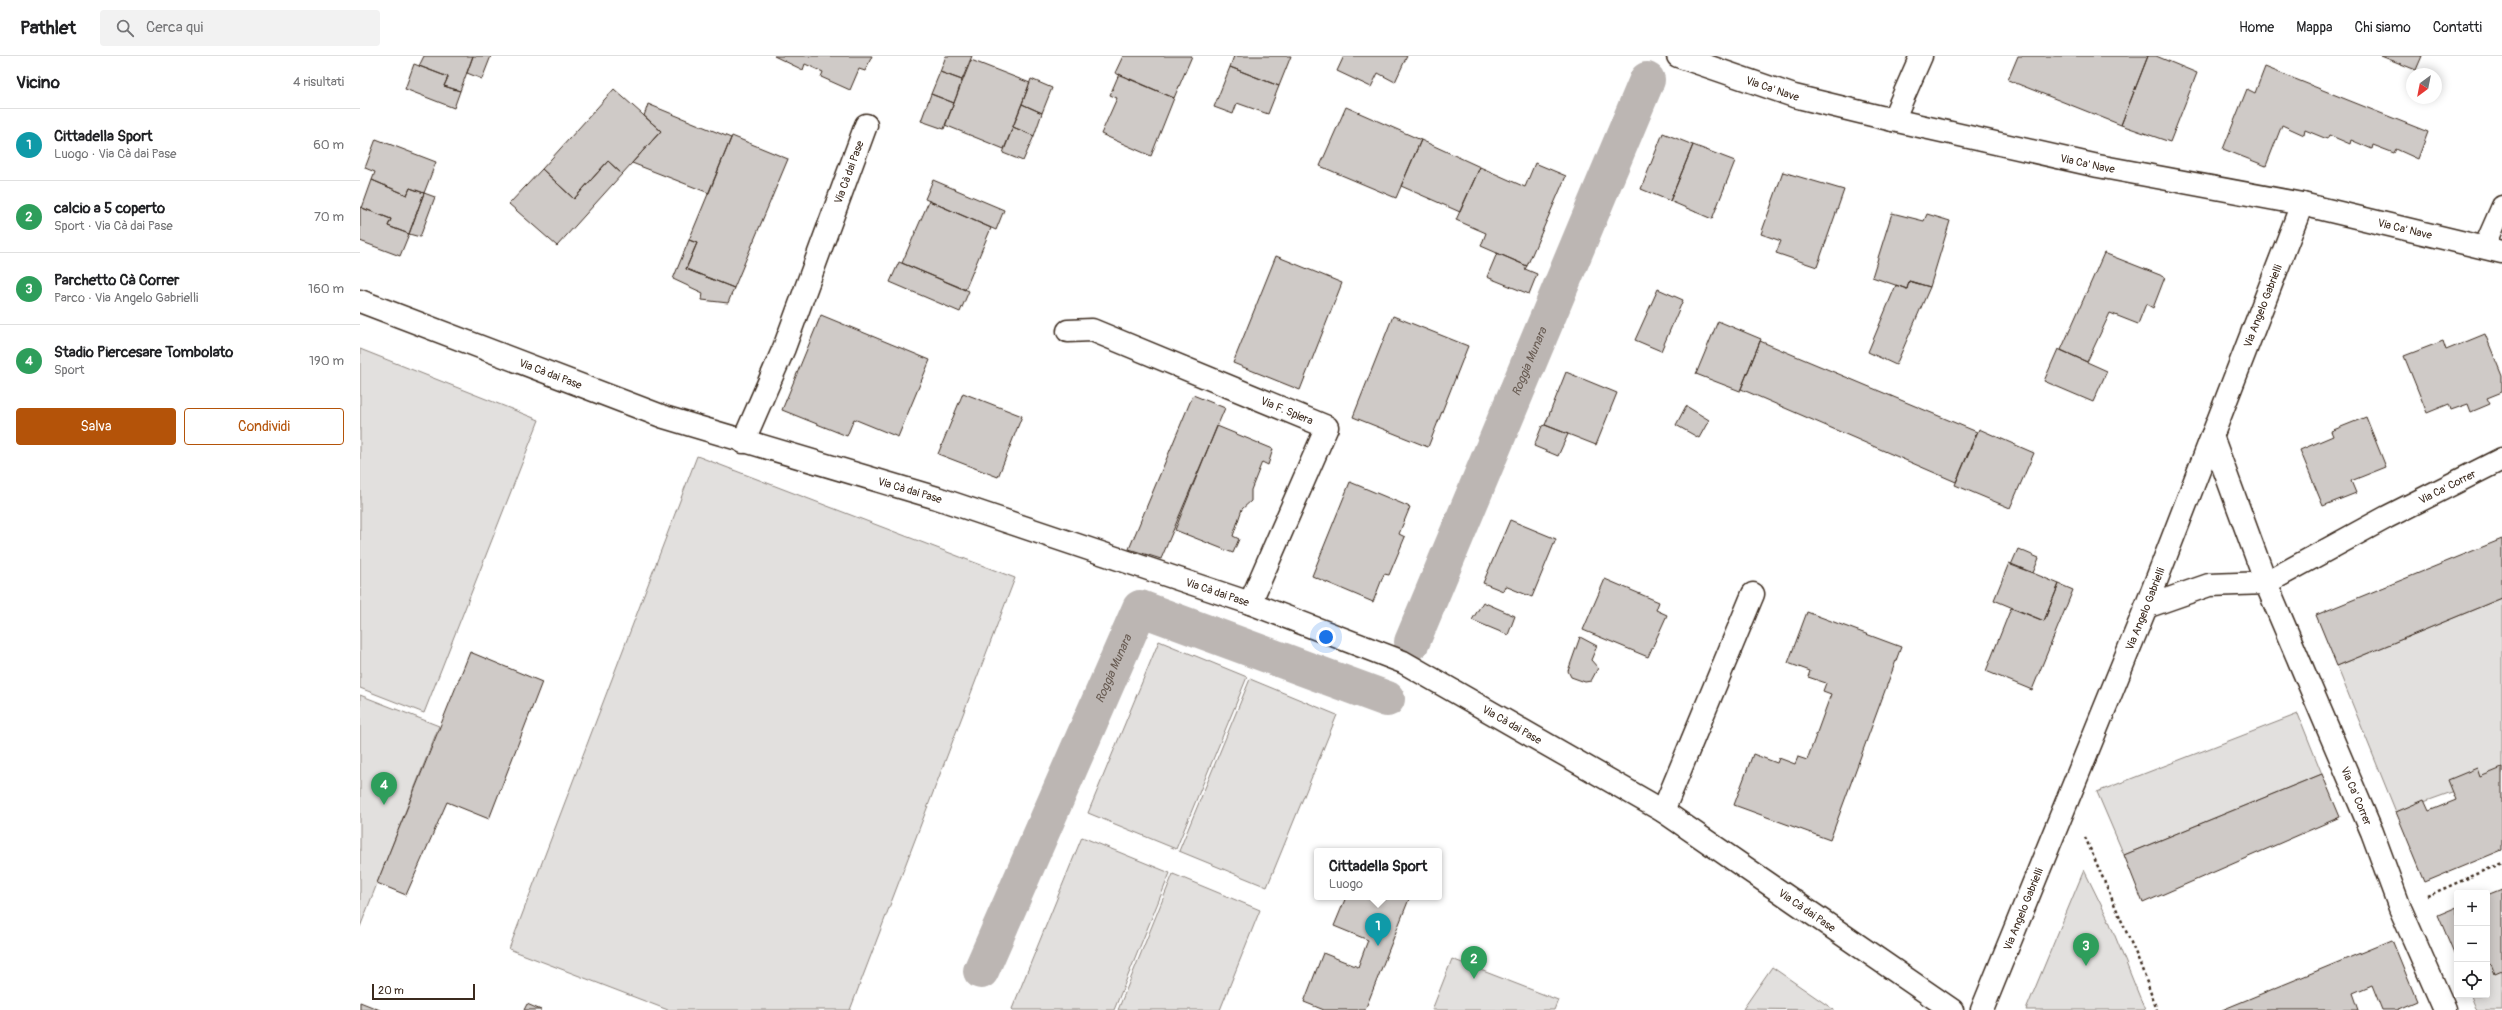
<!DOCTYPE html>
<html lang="it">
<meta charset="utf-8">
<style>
body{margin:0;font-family:Pangolin,sans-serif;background:#f2f2f2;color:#202124}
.controls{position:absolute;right:12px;bottom:12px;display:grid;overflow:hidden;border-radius:4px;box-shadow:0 2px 10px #0003}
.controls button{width:36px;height:36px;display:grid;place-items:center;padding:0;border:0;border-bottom:1px solid #e0e0e0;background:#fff;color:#202124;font:20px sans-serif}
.compass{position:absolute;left:2046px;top:12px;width:36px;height:36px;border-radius:50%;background:#fff;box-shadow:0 2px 10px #0003;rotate:212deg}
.scale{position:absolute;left:12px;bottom:10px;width:103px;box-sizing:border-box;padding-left:4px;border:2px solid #3b2a1e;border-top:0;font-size:11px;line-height:14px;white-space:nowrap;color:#3b2a1e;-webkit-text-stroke:3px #fff;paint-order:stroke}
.you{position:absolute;left:966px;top:581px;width:14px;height:14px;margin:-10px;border:3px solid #fff;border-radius:50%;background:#1a73e8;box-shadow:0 0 0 6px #1a73e833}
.badge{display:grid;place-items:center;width:26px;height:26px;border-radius:50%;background:#b45309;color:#fff;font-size:13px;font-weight:700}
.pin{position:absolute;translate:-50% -33px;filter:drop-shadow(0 1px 2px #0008)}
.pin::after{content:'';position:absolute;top:21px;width:14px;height:12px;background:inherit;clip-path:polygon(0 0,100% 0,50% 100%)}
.popup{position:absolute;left:954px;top:792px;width:128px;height:52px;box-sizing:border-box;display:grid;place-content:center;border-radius:4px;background:#fff;filter:drop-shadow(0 1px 3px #0005);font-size:13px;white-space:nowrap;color:#757577}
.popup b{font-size:15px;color:#202124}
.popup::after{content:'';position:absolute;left:50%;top:100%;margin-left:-8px;border:8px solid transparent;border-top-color:#fff}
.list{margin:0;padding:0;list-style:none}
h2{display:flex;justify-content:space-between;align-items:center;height:52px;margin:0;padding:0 16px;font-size:17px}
h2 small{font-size:13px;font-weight:400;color:#757577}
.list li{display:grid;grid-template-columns:26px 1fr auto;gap:12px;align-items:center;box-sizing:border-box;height:72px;padding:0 16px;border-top:1px solid #e0e0e0}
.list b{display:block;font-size:15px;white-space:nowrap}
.list p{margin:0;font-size:13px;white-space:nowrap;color:#757577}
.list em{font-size:13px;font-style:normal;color:#757577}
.actions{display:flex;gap:8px;padding:12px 16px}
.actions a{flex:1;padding:9px 0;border:1px solid #b45309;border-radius:4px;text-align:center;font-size:14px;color:#b45309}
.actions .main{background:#b45309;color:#fff}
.icon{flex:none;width:22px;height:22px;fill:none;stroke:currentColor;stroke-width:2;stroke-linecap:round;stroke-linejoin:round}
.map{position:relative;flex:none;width:2142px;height:954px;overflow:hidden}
header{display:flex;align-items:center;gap:24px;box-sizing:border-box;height:56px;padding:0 20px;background:#fff;border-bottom:1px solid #e0e0e0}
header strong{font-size:19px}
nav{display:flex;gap:22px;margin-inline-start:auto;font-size:14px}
.search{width:280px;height:36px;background:#f2f2f2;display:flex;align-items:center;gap:10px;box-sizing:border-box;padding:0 14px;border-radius:4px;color:#757577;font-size:15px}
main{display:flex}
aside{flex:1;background:#fff}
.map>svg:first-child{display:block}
</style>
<header>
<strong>Pathlet</strong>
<div class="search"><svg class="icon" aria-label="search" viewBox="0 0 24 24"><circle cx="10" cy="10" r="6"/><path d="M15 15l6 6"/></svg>Cerca qui</div>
<nav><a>Home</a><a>Mappa</a><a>Chi siamo</a><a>Contatti</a></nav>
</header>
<main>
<aside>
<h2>Vicino<small>4 risultati</small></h2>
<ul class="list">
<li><span class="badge" style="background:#0f9aa8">1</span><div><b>Cittadella Sport</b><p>Luogo · Via Cà dai Pase</p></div><em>60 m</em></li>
<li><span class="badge" style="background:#2e9e5b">2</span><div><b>calcio a 5 coperto</b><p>Sport · Via Cà dai Pase</p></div><em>70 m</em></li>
<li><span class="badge" style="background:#2e9e5b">3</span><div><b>Parchetto Cà Correr</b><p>Parco · Via Angelo Gabrielli</p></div><em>160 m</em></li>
<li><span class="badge" style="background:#2e9e5b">4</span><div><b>Stadio Piercesare Tombolato</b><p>Sport</p></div><em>190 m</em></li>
</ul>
<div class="actions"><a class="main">Salva</a><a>Condividi</a></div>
</aside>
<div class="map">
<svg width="2142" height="954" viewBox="0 0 2142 954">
<rect width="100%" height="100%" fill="#fff"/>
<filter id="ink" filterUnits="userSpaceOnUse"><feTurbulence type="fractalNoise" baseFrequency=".025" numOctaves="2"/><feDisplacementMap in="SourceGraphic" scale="8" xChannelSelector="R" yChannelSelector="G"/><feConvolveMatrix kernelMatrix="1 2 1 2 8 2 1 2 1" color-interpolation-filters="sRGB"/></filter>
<g filter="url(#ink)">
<path fill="#e2e0de" stroke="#8e857e" d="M 0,293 L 179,364 L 64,657 L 0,632 Z
M 337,400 L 655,522 L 490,954 L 308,954 L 149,893 Z
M 2142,542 L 2142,718 L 2036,756 L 1977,610 Z
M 799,585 L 887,621 L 816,793 L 728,757 Z
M 890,623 L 977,659 L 907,831 L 819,795 Z
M 0,639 L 79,670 L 0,871 Z
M 1938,658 L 1962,718 L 1764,799 L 1737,736 Z
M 722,781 L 810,817 L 754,954 L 653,954 L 652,953 Z
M 1724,814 L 1749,865 L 1785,954 L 1666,954 Z
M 813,818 L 900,854 L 860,954 L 758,954 Z
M 1092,903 L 1198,944 L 1194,954 L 1072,954 Z
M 2142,903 L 2142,954 L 2117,954 L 2111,939 L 2127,939 L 2127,909 Z
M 1412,911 L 1474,954 L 1383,953 Z"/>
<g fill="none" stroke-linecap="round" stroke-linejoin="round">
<g stroke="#bcb6b3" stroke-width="36">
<path id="s1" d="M 1052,586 L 1287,24"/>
<path id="s2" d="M 621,915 L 780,552 L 1027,643"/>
</g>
</g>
<path fill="#cfcac7" stroke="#3b2a1e" d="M 64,0 L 113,0 L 100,35 L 84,30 L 88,21 L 59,10 Z
M 113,0 L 131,0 L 122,23 L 107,17 Z
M 414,0 L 512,0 L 505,15 L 499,13 L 490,34 L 461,21 L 463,16 L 445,8 L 443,14 Z
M 586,0 L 612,0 L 602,24 L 580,16 Z
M 763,0 L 832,0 L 814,42 L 755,17 Z
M 874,0 L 931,0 L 919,30 L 870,11 Z
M 984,0 L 1047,0 L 1035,26 L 1018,17 L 1011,31 L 977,15 Z
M 1658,0 L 1788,0 L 1761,69 L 1648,24 Z
M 1788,0 L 1796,0 L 1837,17 L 1810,86 L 1761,69 Z
M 2021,0 L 2062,0 L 2056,14 Z
M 611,4 L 670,27 L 644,93 L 585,69 Z
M 54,8 L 88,21 L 84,30 L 100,35 L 94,52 L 45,33 Z
M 870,11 L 919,30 L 908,58 L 877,47 L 873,58 L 854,51 Z
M 1905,11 L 2068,76 L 2058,103 L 2036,93 L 2034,97 L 2013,89 L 2012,93 L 1991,84 L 1990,88 L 1969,79 L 1967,83 L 1945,74 L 1944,79 L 1922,69 L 1906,110 L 1863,93 L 1887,33 L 1895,37 Z
M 580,16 L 602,24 L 594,47 L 571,38 Z
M 759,18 L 814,42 L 791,100 L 741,78 L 757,42 L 750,39 Z
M 671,23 L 692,32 L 682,57 L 662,48 Z
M 254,33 L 301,75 L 262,118 L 248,105 L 214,143 L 182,113 Z
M 571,38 L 594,47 L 584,73 L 561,65 Z
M 288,48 L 371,82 L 349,137 L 272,107 L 301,75 L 284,60 Z
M 662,48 L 682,57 L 674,80 L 653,71 Z
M 986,51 L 1061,84 L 1036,142 L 960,110 Z
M 653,71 L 674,80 L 663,105 L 643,97 Z
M 1303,77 L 1333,89 L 1310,145 L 1281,133 Z
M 372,80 L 428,103 L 374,232 L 326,213 L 337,187 L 329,184 Z
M 16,83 L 76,106 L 64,137 L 50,132 L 47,139 L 12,124 L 15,116 L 5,112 Z
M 1061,84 L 1120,111 L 1100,156 L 1041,130 Z
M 1333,89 L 1375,105 L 1352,163 L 1310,145 Z
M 248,105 L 262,118 L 197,190 L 149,148 L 182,113 L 214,143 Z
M 1175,107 L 1206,120 L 1167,210 L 1121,190 L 1126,177 L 1096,164 L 1120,111 L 1165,131 Z
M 1423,116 L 1484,134 L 1457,211 L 1416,197 L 1421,185 L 1401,178 Z
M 12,124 L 47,139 L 50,132 L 64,137 L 49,178 L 28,170 L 31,163 L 2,152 Z
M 573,124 L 644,154 L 636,174 L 565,143 Z
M 64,137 L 75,141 L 60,181 L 49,178 Z
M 569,145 L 631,172 L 605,234 L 542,207 Z
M 0,151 L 31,163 L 28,170 L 49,178 L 40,200 L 0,185 Z
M 1532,157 L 1564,165 L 1567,158 L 1590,165 L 1570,231 L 1549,225 L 1547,233 L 1512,221 Z
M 329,184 L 337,187 L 326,213 L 374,232 L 368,247 L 342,244 L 343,237 L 313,223 Z
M 1137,197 L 1167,210 L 1165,213 L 1177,218 L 1169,238 L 1127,221 Z
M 1744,197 L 1805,221 L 1793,252 L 1786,248 L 1778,268 L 1750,257 L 1727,306 L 1701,294 Z
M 916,200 L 982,227 L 940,334 L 873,307 Z
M 539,206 L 609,235 L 600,256 L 530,226 Z
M 1549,225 L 1570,231 L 1536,309 L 1508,296 L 1536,229 L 1547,233 Z
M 1298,233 L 1323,244 L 1301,295 L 1275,284 Z
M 461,259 L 570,304 L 538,381 L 494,363 L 487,380 L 422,354 Z
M 1033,260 L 1108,290 L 1068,391 L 993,361 Z
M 1358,265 L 1401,283 L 1380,335 L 1336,318 Z
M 2125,278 L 2142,320 L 2142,336 L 2127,342 L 2130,348 L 2111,356 L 2108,348 L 2091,354 L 2089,348 L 2067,357 L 2044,300 L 2083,285 L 2086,294 Z
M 1400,285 L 1617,376 L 1596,426 L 1381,333 Z
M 1698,293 L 1747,315 L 1733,346 L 1684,325 Z
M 1206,316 L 1257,337 L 1236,389 L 1185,369 Z
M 603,337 L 662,360 L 638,421 L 578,398 Z
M 833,339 L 865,352 L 801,503 L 769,493 Z
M 1326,350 L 1349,364 L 1339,382 L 1316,369 Z
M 2006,361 L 2026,411 L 1991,425 L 1996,437 L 1963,450 L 1940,394 L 1973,380 L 1971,375 Z
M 1185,369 L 1208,378 L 1198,400 L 1174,390 L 1182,370 Z
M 857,370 L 913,393 L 908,409 L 902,406 L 891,434 L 891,445 L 882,453 L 873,480 L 879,483 L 873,497 L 815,474 Z
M 1619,373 L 1674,397 L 1650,452 L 1595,429 Z
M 990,426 L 1050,451 L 1039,478 L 1045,481 L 1029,519 L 1024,518 L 1013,546 L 952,520 Z
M 1150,464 L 1196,483 L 1172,541 L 1145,530 L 1143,535 L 1123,527 Z
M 2142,483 L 2142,542 L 1977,610 L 1956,559 Z
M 1658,493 L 1679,502 L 1673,517 L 1651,509 Z
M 1649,507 L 1699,528 L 1684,565 L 1634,544 Z
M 1245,523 L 1299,546 L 1296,554 L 1307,559 L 1288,601 L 1223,574 Z
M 1699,528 L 1713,534 L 1672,634 L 1626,615 L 1651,552 L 1684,565 Z
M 1123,546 L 1155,560 L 1148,579 L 1112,564 Z
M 1447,556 L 1541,591 L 1470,784 L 1374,749 L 1393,698 L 1417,707 L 1419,702 L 1435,708 L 1438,701 L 1447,704 L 1471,638 L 1463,635 L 1466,627 L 1448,621 L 1450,615 L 1428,607 Z
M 1220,581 L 1237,590 L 1231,604 L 1238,612 L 1231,625 L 1225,626 L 1211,621 L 1208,615 Z
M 110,596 L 182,626 L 129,763 L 87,746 L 46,839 L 17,827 Z
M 2117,712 L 2120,721 L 2142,712 L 2142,794 L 2065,826 L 2036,756 L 2064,744 L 2069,755 L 2096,744 L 2088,724 Z
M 1962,718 L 1980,761 L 1783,847 L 1764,799 Z
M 2142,833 L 2142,915 L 2135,918 L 2131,908 L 2127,909 L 2127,839 Z
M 986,841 L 1044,841 L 1049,843 L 1005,954 L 964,954 L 944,946 L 963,897 L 998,911 L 1008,884 L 974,870 Z
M 2097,851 L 2097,904 L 2078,859 Z
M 2032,884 L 2057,945 L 2036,954 L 2022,954 L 2012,929 L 1993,937 L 1999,954 L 1862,954 Z
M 0,946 L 20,954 L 0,954 Z
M 167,948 L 181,954 L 164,954 Z"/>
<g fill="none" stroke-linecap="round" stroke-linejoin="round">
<defs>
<path id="service" d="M 2124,191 L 2142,150"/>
<g id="minor">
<path id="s3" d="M 1318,0 L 1434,40 L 1533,64 L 1738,110 L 1942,148 L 2142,196"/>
<path d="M 1533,64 L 1561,0"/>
<path id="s4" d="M 0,245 L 304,361 L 577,442 L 890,547 L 1043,606 L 1303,755 L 1592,954"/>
<path id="s5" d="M 708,275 L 732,274 L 967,371 L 890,547"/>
<path id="s6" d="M 1852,380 L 1906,527 L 2012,776 L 2040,852 L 2085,954"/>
<path id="s7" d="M 383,386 L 424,292 L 506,69"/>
<path id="s8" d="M 1786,551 L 1849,529 L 1906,527 L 2027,461 L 2142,403"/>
<path d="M 1303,755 L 1393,538"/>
<path id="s9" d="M 1622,954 L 1786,551 L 1942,148"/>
</g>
</defs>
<use href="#service" stroke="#3b2a1e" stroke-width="23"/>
<use href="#minor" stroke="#3b2a1e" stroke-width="25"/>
<path stroke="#3b2a1e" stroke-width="2.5" stroke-dasharray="3 3" stroke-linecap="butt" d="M 1725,781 L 1779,905 L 1797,954
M 2067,840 L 2142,807"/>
<use href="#service" stroke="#fff" stroke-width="20"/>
<use href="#minor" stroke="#fff" stroke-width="22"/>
</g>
</g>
<g text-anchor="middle" stroke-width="3" stroke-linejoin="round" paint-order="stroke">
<g font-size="11" fill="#3b2a1e" stroke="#fff">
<text dy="4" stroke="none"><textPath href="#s3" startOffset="100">Via Ca' Nave</textPath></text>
<text dy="4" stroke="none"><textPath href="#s3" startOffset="424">Via Ca' Nave</textPath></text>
<text dy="4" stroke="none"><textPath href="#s7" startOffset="290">Via Cà dai Pase</textPath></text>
<text dy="4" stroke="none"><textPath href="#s3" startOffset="748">Via Ca' Nave</textPath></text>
<text dy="4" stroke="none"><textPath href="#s9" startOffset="758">Via Angelo Gabrielli</textPath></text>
<text dy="4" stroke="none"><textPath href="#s4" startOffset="204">Via Cà dai Pase</textPath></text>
<text dy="4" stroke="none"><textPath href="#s5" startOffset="235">Via F. Spiera</textPath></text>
<text dy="4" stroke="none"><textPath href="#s8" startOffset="329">Via Ca' Correr</textPath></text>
<text dy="4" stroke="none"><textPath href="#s4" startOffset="582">Via Cà dai Pase</textPath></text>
<text dy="4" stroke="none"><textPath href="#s4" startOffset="906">Via Cà dai Pase</textPath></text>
<text dy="4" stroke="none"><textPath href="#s9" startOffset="433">Via Angelo Gabrielli</textPath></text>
<text dy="4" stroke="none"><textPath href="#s4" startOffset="1230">Via Cà dai Pase</textPath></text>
<text dy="4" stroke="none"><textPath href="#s6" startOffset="388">Via Ca' Correr</textPath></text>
<text dy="4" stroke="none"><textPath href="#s9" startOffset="109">Via Angelo Gabrielli</textPath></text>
<text dy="4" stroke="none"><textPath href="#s4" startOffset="1579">Via Cà dai Pase</textPath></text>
</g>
<g font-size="12" font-style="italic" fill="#685b52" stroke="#fff">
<text dy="4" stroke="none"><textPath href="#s1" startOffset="304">Roggia Munara</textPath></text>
<text dy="4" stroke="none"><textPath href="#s2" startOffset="330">Roggia Munara</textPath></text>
</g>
</g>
</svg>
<div class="controls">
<button>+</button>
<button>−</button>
<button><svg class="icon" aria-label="locate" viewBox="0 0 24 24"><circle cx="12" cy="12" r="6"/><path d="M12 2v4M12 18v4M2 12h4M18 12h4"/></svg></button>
</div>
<svg class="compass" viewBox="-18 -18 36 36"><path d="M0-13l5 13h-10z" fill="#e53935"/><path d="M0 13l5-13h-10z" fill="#757577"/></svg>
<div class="scale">20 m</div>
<div class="you"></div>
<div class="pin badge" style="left:1018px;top:890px;background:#0f9aa8">1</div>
<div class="popup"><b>Cittadella Sport</b>Luogo</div>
<div class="pin badge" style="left:1114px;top:923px;background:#2e9e5b">2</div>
<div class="pin badge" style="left:1726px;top:910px;background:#2e9e5b">3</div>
<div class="pin badge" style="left:24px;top:749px;background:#2e9e5b">4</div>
</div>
</main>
